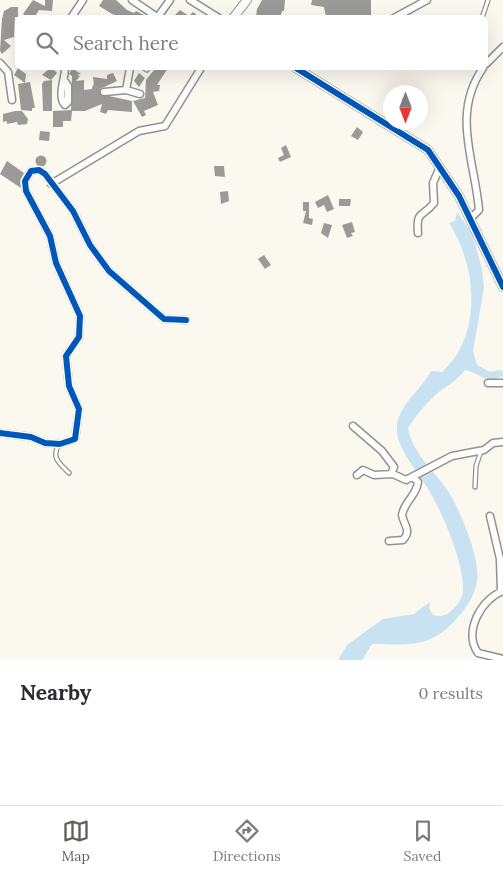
<!DOCTYPE html>
<style>
body{margin:0;font-family:Lora,serif;background:#f2f2f3;color:#2b2b33}
.compass{position:absolute;left:383px;top:85px;width:45px;height:45px;border-radius:50%;background:#fff;box-shadow:0 5px 20px #0002;rotate:180deg}
.list{margin:0;padding:0;list-style:none}
h2{display:flex;justify-content:space-between;align-items:center;height:65px;margin:0;padding:0 20px;font-size:21px}
h2 small{font-size:16px;font-weight:400;color:#7c7c81}
.icon{flex:none;width:28px;height:28px;fill:none;stroke:currentColor;stroke-width:2;stroke-linecap:round;stroke-linejoin:round}
.map{position:relative;flex:none;width:503px;height:660px;overflow:hidden}
.search{position:absolute;background:#fff;box-shadow:0 5px 20px #0002;left:15px;right:15px;top:15px;height:55px;display:flex;align-items:center;gap:12px;box-sizing:border-box;padding:0 18px;border-radius:8px;color:#7c7c81;font-size:19px}
.sheet{height:145px;background:#fff}
nav{display:flex;justify-content:space-around;align-items:center;box-sizing:border-box;height:70px;border-top:1px solid #e1e1e2;background:#fff;font-size:14px;color:#7c7c81}
nav a{display:grid;justify-items:center;gap:2px}
nav .on{color:#5f5f5b}
.map>svg:first-child{display:block}
</style>
<div class="map">
<svg width="503" height="660" viewBox="0 0 503 660">
<rect width="100%" height="100%" fill="#faf8ef"/>
<path fill="#c8e2f2" d="M 457,212 L 472,233 L 482,269 L 484,288 L 473,351 L 477,365 L 490,372 L 499,370 L 503,371 L 503,376 C 484,385 482,373 465,370 C 457,380 450,384 440,391 C 428,401 417,414 408,428 C 412,452 432,469 446,488 C 459,507 481,559 477,581 C 475,593 470,602 463,611 C 434,648 415,645 372,644 L 362,660 L 338,660 L 347,645 L 383,619 L 414,614 L 430,602 L 429,608 L 433,615 C 441,617 447,616 453,609 C 459,604 463,597 463,589 C 464,564 443,514 430,492 C 421,476 398,450 397,432 C 395,407 420,392 431,371 L 442,372 C 483,335 477,266 449,223 L 455,221 Z"/>
<path fill="#9c9a96" d="M 33,0 L 45,6 L 45,0 L 53,0 L 52,11 L 39,10 L 34,18 L 28,18 L 23,14 Z
M 103,0 L 116,0 L 127,10 L 134,13 L 136,11 L 148,17 L 119,18 L 99,6 Z
M 262,0 L 285,0 L 284,11 L 282,11 L 280,18 L 256,18 L 257,9 Z
M 312,0 L 371,0 L 371,18 L 349,18 L 349,15 L 329,18 L 326,17 L 324,7 L 311,5 Z
M 11,7 L 18,7 L 18,17 L 15,17 L 14,37 L 4,40 L 11,46 L 2,54 L 0,51 L 2,19 L 4,11 Z
M 180,10 L 189,16 L 193,12 L 196,14 L 194,18 L 172,18 Z
M 18,68 L 26,74 L 25,83 L 14,75 Z
M 50,68 L 59,68 L 54,70 L 57,73 L 51,80 L 42,75 Z
M 72,68 L 81,74 L 77,75 L 80,76 L 76,81 L 84,80 L 84,90 L 92,89 L 93,84 L 94,86 L 93,77 L 107,79 L 107,75 L 113,73 L 117,81 L 100,89 L 100,94 L 132,101 L 132,112 L 108,110 L 106,114 L 100,112 L 102,104 L 85,111 L 72,111 L 71,121 L 63,121 L 63,127 L 53,127 L 53,111 L 71,110 L 72,76 L 69,74 Z
M 151,68 L 168,68 L 157,85 L 160,85 L 159,91 L 153,92 L 158,105 L 144,111 L 146,115 L 142,117 L 133,101 L 145,98 L 146,80 L 154,70 Z
M 139,73 L 145,78 L 139,87 L 134,81 Z
M 52,80 L 52,111 L 43,111 L 42,84 L 44,81 Z
M 30,82 L 35,108 L 32,108 L 32,111 L 21,110 L 18,84 Z
M 15,111 L 22,111 L 28,119 L 27,124 L 18,125 L 17,122 L 7,124 L 7,121 L 3,122 L 3,114 Z
M 357,127 L 363,132 L 358,140 L 351,136 Z
M 40,131 L 50,132 L 49,141 L 39,140 Z
M 286,145 L 291,157 L 280,162 L 278,158 L 284,155 L 281,148 Z
M35.5 161a5.5 5.5 0 1 1 11 0a5.5 5.5 0 1 1-11 0Z
M 7,161 L 24,173 L 20,181 L 21,188 L 0,174 Z
M 214,166 L 224,166 L 225,177 L 215,176 Z
M 228,191 L 229,201 L 221,204 L 220,192 Z
M 328,195 L 334,209 L 327,212 L 324,205 L 318,208 L 315,202 Z
M 339,199 L 351,199 L 350,206 L 339,206 Z
M 303,202 L 309,202 L 309,218 L 313,219 L 312,225 L 303,223 L 306,211 L 303,211 Z
M 352,222 L 355,232 L 351,233 L 353,236 L 347,238 L 342,225 Z
M 324,223 L 332,225 L 328,238 L 321,233 Z
M 264,255 L 271,265 L 265,269 L 258,259 Z"/>
<g fill="none" stroke-linecap="round" stroke-linejoin="round">
<defs>
<path id="service" d="M 482,18 L 488,0
M 144,68 L 147,70
M 59,444 C 51,458 59,463 69,473
M 475,487 L 476,466 L 481,451"/>
<path id="minor" d="M 132,0 L 157,17
M 190,0 L 219,18
M 71,18 L 83,0
M 157,18 L 170,0
M 394,18 L 427,0
M 0,63 L 8,72 L 12,100
M 486,64 L 503,47
M 64,80 L 68,86 L 68,102 L 65,105 C 57,97 65,79 65,68
M 126,90 L 130,68
M 104,92 L 126,90 L 140,94
M 51,184 L 139,131 L 165,126 L 201,68
M 470,219 L 479,210 C 475,161 451,114 483,68
M 418,233 C 416,210 422,218 434,203 L 433,183 L 440,167
M 488,383 L 503,383
M 353,426 L 382,451 L 394,467 L 391,474
M 0,433 L 31,437 L 45,443 L 60,444 L 75,439 L 79,409 L 69,386 L 66,356 L 79,337 L 80,316 L 56,263 L 50,236 L 26,191 L 25,181 L 31,171 L 39,170 L 45,174 L 73,211 L 90,245 L 109,271 L 164,319 L 186,320
M 357,475 L 363,470 L 374,475 L 393,474 L 406,480 L 452,456 L 484,450 L 493,443 L 503,442
M 490,516 L 500,559 L 501,591
M 389,541 L 403,540 C 412,530 404,526 402,515 C 404,502 417,495 418,482 L 413,477
M 503,591 C 481,599 463,632 478,653 L 503,659"/>
<path id="tertiary" d="M 233,18 L 247,0
M 296,68 L 428,150 L 459,196 L 503,287"/>
</defs>
<use href="#service" stroke="#93928e" stroke-width="5.5"/>
<use href="#minor" stroke="#93928e" stroke-width="9"/>
<use href="#tertiary" stroke="#93928e" stroke-width="10"/>
<use href="#service" stroke="#fefefd" stroke-width="3"/>
<use href="#minor" stroke="#fefefd" stroke-width="6"/>
<use href="#tertiary" stroke="#fefefd" stroke-width="8"/>
<defs>
<path id="cycleway" d="M 296,68 L 428,150 L 459,196 L 503,287
M 0,433 L 31,437 L 45,443 L 60,444 L 75,439 L 79,409 L 69,386 L 66,356 L 79,337 L 80,316 L 56,263 L 50,236 L 26,191 L 25,181 L 31,171 L 39,170 L 45,174 L 73,211 L 90,245 L 109,271 L 164,319 L 186,320"/>
</defs>
<use href="#cycleway" stroke="#fff" stroke-width="9"/>
<use href="#cycleway" stroke="#0057b8" stroke-width="6"/>
</g>
</svg>
<svg class="compass" viewBox="-18 -18 36 36"><path d="M0-13l5 13h-10z" fill="#e53935"/><path d="M0 13l5-13h-10z" fill="#7c7c81"/></svg>
<div class="search"><svg class="icon" aria-label="search" viewBox="0 0 24 24"><circle cx="10" cy="10" r="6"/><path d="M15 15l6 6"/></svg>Search here</div>
</div>
<section class="sheet">
<h2>Nearby<small>0 results</small></h2>
<ul class="list">
</ul>
</section>
<nav>
<a class="on"><svg class="icon" aria-label="map" viewBox="0 0 24 24"><path d="M3 6l6-2 6 2 6-2v14l-6 2-6-2-6 2zM9 4v14M15 6v14"/></svg>Map</a>
<a><svg class="icon" aria-label="directions" viewBox="0 0 24 24"><path d="M12 3l9 9-9 9-9-9zM9 14v-3h6M13 9l2 2-2 2"/></svg>Directions</a>
<a><svg class="icon" aria-label="saved" viewBox="0 0 24 24"><path d="M7 4h10v16l-5-4-5 4z"/></svg>Saved</a>
</nav>
